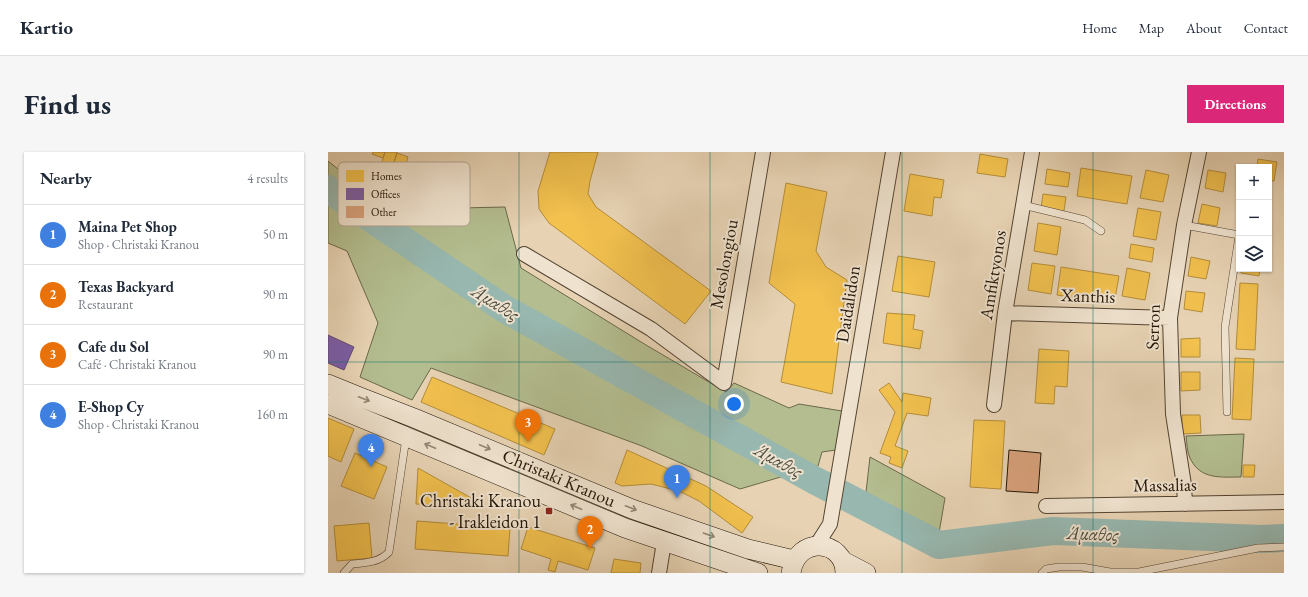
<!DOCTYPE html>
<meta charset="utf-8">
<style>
body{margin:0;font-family:"EB Garamond",serif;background:#f6f6f7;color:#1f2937}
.controls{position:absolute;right:12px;top:12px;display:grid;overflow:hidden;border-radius:0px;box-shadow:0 1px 3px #0004}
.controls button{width:36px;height:36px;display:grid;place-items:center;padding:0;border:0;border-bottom:1px solid #e0e1e3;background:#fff;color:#1f2937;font:20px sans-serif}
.you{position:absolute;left:406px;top:252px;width:14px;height:14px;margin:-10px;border:3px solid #fff;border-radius:50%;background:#1a73e8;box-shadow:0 0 0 6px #1a73e833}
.badge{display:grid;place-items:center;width:26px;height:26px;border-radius:50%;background:#db2777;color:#fff;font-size:13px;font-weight:700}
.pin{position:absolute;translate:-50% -33px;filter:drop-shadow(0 1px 2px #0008)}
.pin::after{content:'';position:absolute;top:21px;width:14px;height:12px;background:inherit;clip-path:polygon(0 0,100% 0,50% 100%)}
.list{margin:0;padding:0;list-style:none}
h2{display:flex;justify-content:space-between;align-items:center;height:52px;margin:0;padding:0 16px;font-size:17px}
h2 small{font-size:13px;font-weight:400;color:#747a83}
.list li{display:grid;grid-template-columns:26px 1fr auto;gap:12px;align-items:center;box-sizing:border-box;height:60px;padding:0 16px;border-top:1px solid #e0e1e3}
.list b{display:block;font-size:15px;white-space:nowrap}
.list p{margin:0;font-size:13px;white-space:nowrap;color:#747a83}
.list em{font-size:13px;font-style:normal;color:#747a83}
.icon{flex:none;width:22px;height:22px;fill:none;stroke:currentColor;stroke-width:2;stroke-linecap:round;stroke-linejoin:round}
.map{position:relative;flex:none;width:956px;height:421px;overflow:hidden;border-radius:0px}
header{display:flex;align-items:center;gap:24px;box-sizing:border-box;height:56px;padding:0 20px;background:#fff;border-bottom:1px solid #e0e1e3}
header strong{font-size:19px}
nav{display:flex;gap:22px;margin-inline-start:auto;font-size:14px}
.intro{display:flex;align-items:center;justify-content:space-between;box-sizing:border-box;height:96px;padding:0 24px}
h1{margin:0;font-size:28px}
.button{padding:10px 18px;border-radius:0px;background:#db2777;color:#fff;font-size:14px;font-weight:700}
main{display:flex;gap:24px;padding:0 24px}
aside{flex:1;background:#fff;border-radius:0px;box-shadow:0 1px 3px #0004}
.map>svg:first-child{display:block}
</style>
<header>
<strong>Kartio</strong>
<nav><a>Home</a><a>Map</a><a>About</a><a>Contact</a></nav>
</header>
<div class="intro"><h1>Find us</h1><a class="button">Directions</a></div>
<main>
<aside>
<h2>Nearby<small>4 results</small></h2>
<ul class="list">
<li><span class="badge" style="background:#3f7fe0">1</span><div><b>Maina Pet Shop</b><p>Shop · Christaki Kranou</p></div><em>50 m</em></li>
<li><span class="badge" style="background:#e8710a">2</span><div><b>Texas Backyard</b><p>Restaurant</p></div><em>90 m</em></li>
<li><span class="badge" style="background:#e8710a">3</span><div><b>Cafe du Sol</b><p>Café · Christaki Kranou</p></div><em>90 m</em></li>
<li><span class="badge" style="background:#3f7fe0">4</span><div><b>E-Shop Cy</b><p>Shop · Christaki Kranou</p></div><em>160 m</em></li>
</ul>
</aside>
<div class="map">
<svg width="956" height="421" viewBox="0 0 956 421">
<rect width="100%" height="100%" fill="#e7d3b4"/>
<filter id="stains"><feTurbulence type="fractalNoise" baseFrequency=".005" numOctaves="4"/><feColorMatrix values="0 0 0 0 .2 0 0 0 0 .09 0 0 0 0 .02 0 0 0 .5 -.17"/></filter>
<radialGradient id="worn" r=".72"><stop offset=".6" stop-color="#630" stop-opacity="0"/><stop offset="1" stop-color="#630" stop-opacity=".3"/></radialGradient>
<path fill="#b3bd8f" stroke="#6b694b" d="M 0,9 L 16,22 L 87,57 L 177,55 L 193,116 L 318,193 L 398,240 L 406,231 L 461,256 L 471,252 L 514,259 L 508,298 L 494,300 L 490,314 L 412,337 L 314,294 L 103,216 L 84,248 L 32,225 L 50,171 L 19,99 L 0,91 Z
M 916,282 L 913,325 C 893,325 872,328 862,306 C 859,300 859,291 858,284 Z
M 542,305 L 617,346 L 611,381 L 538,340 Z"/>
<path fill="#f2c14e" stroke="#b48d39" d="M 45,0 L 57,0 L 55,6 L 44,2 Z
M 57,0 L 69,0 L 64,17 L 53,13 Z
M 222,0 L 270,0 L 262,29 L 260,42 L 268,55 L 383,139 L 357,172 L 221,71 L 211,57 L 210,39 Z
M 69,1 L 80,5 L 73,27 L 62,24 Z
M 652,2 L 680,7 L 677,25 L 649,21 Z
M 930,7 L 949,10 L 946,29 L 941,28 L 941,15 L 929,15 Z
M 753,16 L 804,24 L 799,52 L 749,44 Z
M 719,17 L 742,21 L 740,35 L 717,32 Z
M 818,18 L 841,23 L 835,50 L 812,46 Z
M 880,18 L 898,21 L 895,40 L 877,36 Z
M 582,22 L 616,28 L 613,46 L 606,45 L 604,64 L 576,59 Z
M 458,31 L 499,40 L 488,99 L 498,115 L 519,128 L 504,242 L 453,230 L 467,152 L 441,131 Z
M 715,42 L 738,45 L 736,59 L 713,56 Z
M 874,52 L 892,56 L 889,74 L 870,71 Z
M 810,56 L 833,60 L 828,88 L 805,84 Z
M 710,71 L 733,75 L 729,103 L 706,99 Z
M 803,92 L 826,96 L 824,110 L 801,106 Z
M 570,104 L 607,110 L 601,145 L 564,139 Z
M 863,105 L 882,109 L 878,127 L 860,124 Z
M 704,111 L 727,114 L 723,142 L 700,138 Z
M 733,115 L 791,124 L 786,152 L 729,143 Z
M 799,116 L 822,121 L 817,148 L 794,144 Z
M 913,117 L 932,117 L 931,124 L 913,121 Z
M 912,131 L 930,132 L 927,198 L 908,197 Z
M 858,139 L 877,141 L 874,160 L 856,157 Z
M 559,161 L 587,163 L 585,177 L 595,179 L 592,197 L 555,191 Z
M 872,186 L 872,205 L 853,205 L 853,187 Z
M 711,197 L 741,199 L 739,235 L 727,234 L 726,252 L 707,251 Z
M 907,206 L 926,207 L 923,268 L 904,267 Z
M 853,220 L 872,220 L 872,238 L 853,239 Z
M 104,225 L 227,277 L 216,303 L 93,250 Z
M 561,231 L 574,250 L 575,241 L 603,246 L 600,264 L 579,261 L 567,294 L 580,299 L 574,316 L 561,311 L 563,305 L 552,301 L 567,260 L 551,238 Z
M 854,263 L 872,263 L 873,281 L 854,282 Z
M 0,266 L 26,277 L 13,310 L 0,304 Z
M 646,268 L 677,269 L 673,337 L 642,335 Z
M 299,298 L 378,334 L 425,365 L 414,381 L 371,349 L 351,339 L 323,332 L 294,334 L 287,331 Z
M 27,301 L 59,315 L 46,347 L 13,334 Z
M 915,313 L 927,313 L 926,325 L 915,325 Z
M 90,316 L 145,347 L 145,354 L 88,352 Z
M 89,369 L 182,376 L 180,404 L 87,397 Z
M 41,371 L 44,406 L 9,409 L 6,374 Z
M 200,375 L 267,396 L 260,418 L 230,409 L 227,420 L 220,418 L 223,407 L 193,397 Z
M 286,407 L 313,411 L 312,421 L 283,421 Z"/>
<path fill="#7b5ea7" stroke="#614877" d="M 0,183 L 26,195 L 16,218 L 0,211 Z"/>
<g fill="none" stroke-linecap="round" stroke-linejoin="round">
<path stroke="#97b7af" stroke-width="28" d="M 0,37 L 175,156 L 486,328 L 611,393 L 725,379 L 934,387 L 956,386"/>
</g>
<path fill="#d9a27c" stroke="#231507" d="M 681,298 L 713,301 L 710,341 L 678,339 Z"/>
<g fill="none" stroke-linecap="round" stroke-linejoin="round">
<defs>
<path id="service" d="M 695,53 L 757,68 L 773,79
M 856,73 L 911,83
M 899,260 L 897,175 L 911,84
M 16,421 L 24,412 C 38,411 52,410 61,400 L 78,286
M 714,421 L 718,417 L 731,415 L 754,415 L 782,420 L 811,420 L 930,396 L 956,395"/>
<path id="minor" d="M 196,102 L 323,177 L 396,231 L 435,0
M 677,161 L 842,166
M 666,253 L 677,161 L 704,0
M 857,352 L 856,333 L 845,262 L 842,166 L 856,73 L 871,0
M 718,354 L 956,350
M 488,394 L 502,372 L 565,0
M 331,421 L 336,390"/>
<path id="secondary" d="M 0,232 L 32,245 L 86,266 L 304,357 L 420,397 L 466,408
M 0,252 L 297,376 L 430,421
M 515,409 L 538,421
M 463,421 C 469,382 517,388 517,421"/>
</defs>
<use href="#service" stroke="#544432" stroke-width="8"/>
<use href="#minor" stroke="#544432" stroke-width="16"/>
<use href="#secondary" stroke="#231507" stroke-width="20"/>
<use href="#service" stroke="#efe2ce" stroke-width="7"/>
<use href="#minor" stroke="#efe2ce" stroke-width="14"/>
<use href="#secondary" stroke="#efe2ce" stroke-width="19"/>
</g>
<defs><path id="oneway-shaft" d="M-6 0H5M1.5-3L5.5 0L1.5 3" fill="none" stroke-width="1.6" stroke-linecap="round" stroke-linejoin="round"/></defs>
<g stroke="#938674">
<use href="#oneway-shaft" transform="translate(36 247) rotate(21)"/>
<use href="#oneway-shaft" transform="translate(102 294) rotate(-157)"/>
<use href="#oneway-shaft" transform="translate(157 295) rotate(23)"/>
<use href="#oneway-shaft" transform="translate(248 355) rotate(-157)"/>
<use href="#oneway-shaft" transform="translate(303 356) rotate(21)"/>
<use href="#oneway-shaft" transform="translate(381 383) rotate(19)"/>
</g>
<path fill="none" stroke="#0f766e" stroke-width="1" stroke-opacity="0.55" d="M 191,0 L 191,421M 382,0 L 382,421M 574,0 L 574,421M 765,0 L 765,421M 0,210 L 956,210"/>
<rect fill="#8f2418" stroke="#efe2ce" stroke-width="1.5" x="217" y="355" width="8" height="8" rx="2"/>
<g text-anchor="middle" stroke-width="4" stroke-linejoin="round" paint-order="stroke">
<g font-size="18" fill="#231507" stroke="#efe2ce">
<text transform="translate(396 112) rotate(-80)" y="6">Mesolongiou</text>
<text transform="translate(665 123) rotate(-81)" y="6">Amfiktyonos</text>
<text transform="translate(760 144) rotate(2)" y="6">Xanthis</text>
<text transform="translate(520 152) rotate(-81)" y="6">Daidalidon</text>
<text transform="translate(825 175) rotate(-88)" y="6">Serron</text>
<text transform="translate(231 326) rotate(23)" y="6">Christaki Kranou</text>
<text transform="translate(837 333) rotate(-1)" y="6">Massalias</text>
</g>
<g font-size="18" fill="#231507" stroke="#efe2ce" text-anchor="end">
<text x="213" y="355">Christaki Kranou<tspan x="213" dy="21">- Irakleidon 1</tspan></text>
</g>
<g font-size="19" font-style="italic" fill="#4c4e42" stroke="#efe2ce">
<text transform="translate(168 150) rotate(32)" y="7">Άμαθος</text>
<text transform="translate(451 308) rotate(29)" y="7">Άμαθος</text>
<text transform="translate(765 381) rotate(2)" y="7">Άμαθος</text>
</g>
</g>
<rect x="10" y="10" width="132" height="64" rx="6" fill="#efe2ce" stroke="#b2a492" stroke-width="1"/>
<rect x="18" y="18" width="18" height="12" fill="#f2c14e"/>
<rect x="18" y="36" width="18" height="12" fill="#7b5ea7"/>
<rect x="18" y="54" width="18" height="12" fill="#d9a27c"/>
<g font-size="11" fill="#231507">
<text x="43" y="28">Homes</text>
<text x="43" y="46">Offices</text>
<text x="43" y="64">Other</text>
</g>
<rect width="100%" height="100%" filter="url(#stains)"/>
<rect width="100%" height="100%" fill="url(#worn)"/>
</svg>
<div class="controls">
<button>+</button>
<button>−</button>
<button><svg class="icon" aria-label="layers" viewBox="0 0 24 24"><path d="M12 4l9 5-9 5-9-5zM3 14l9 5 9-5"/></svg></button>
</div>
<div class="you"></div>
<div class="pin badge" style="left:349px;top:346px;background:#3f7fe0">1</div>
<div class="pin badge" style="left:262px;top:397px;background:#e8710a">2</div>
<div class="pin badge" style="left:200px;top:290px;background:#e8710a">3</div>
<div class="pin badge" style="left:43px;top:315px;background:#3f7fe0">4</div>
</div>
</main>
